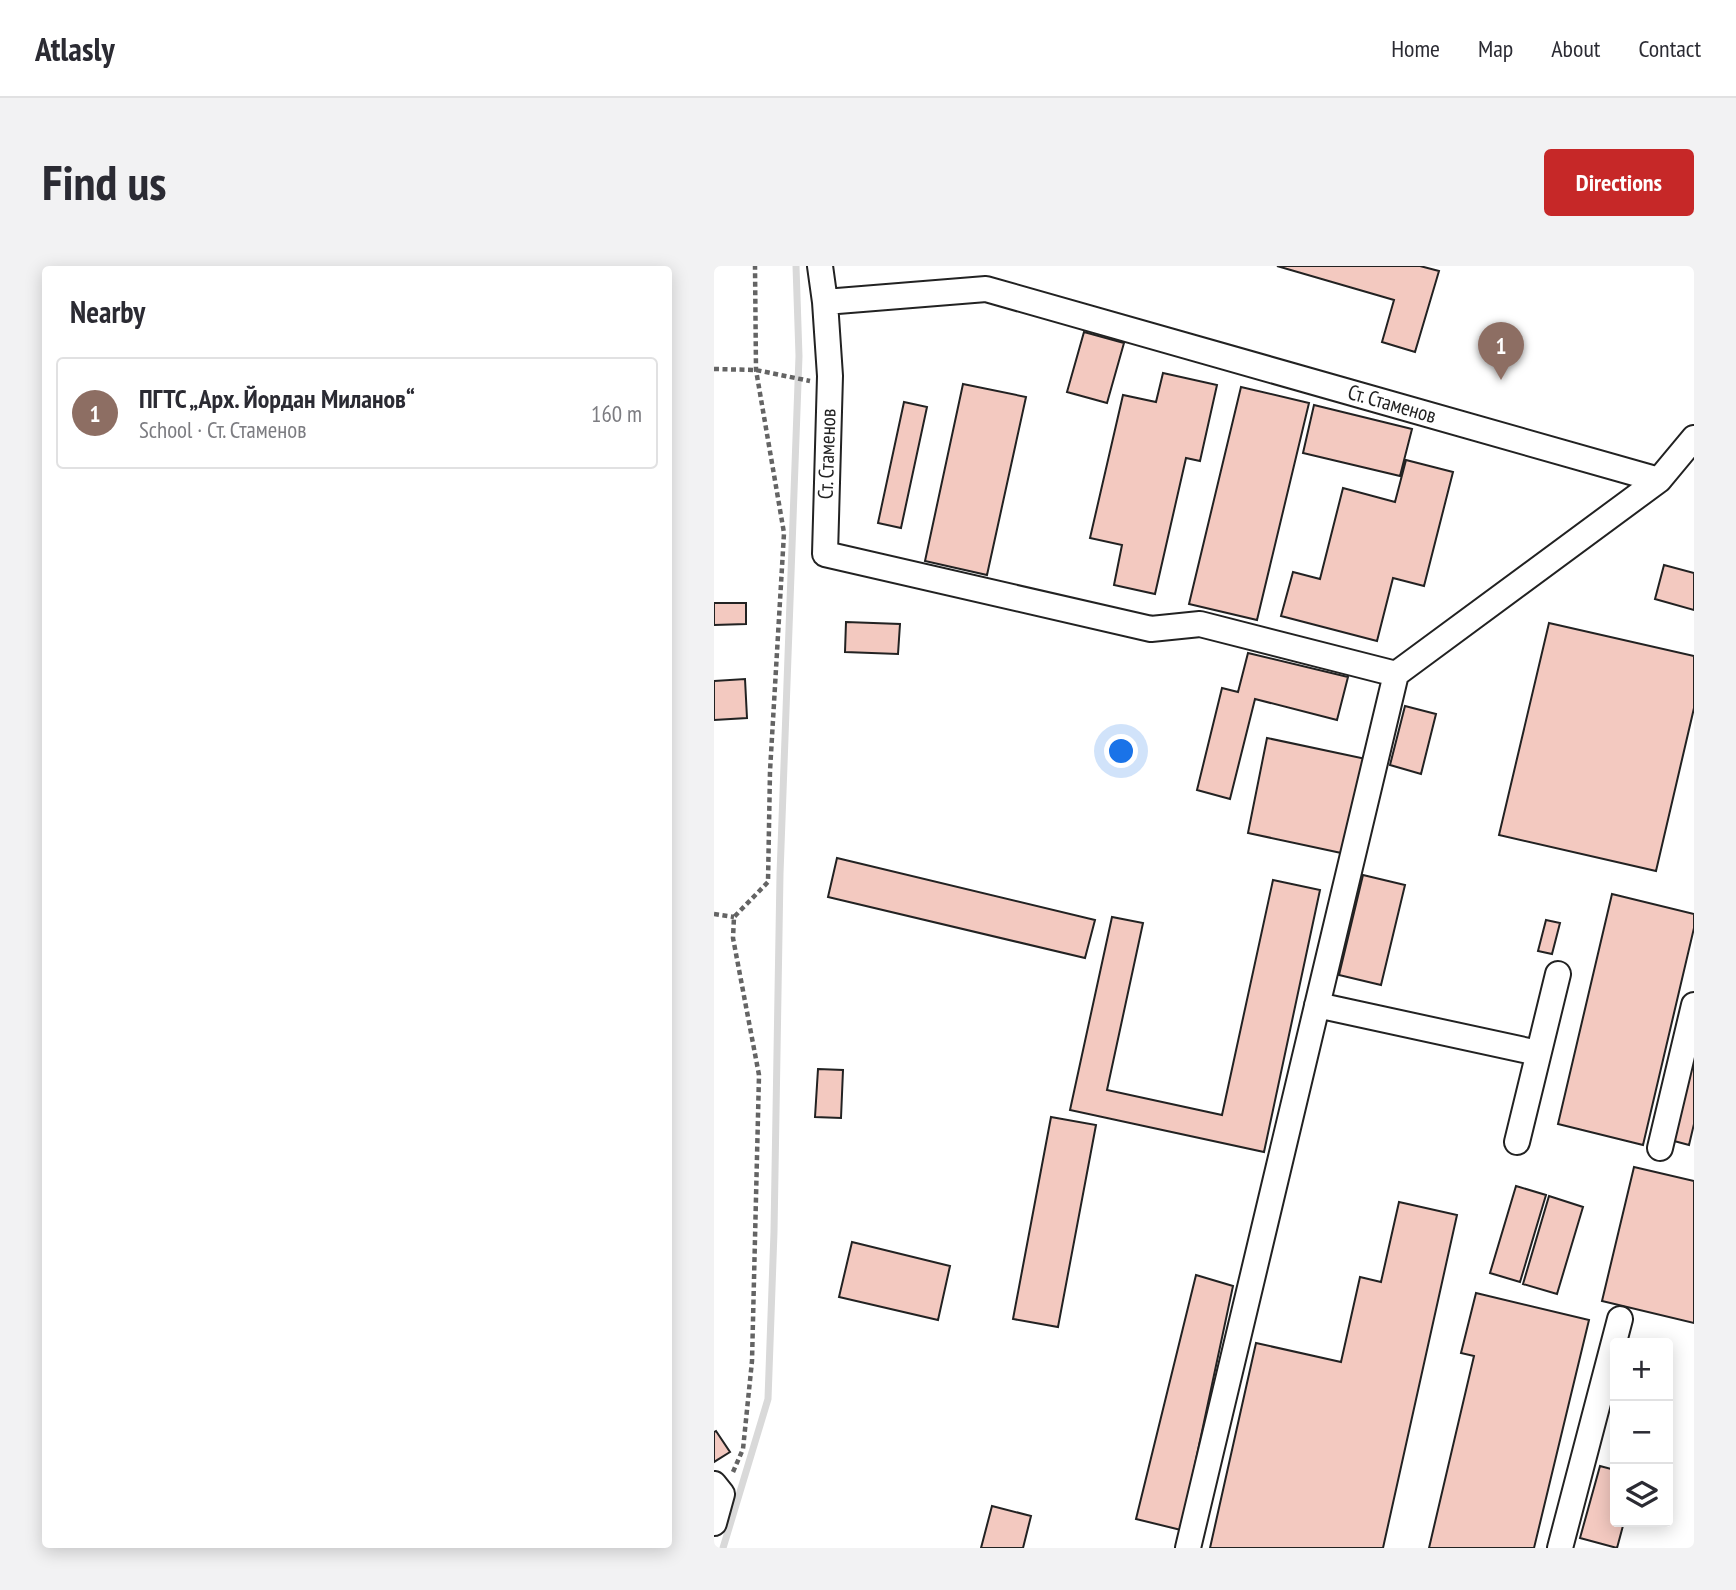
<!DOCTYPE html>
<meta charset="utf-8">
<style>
body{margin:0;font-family:"PT Sans Narrow",sans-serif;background:#f2f2f3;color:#2b2b33}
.controls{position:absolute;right:21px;bottom:21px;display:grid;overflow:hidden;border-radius:7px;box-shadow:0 4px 18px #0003}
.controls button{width:63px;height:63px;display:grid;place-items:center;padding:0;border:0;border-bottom:2px solid #e1e1e2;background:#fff;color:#2b2b33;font:35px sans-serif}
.you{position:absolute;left:408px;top:486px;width:24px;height:24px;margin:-18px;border:5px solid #fff;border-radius:50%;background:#1a73e8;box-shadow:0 0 0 10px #1a73e833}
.badge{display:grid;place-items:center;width:46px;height:46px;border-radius:50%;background:#c62828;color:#fff;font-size:23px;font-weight:700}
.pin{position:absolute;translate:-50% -58px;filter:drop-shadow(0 2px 4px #0008)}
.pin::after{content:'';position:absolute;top:37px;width:24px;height:21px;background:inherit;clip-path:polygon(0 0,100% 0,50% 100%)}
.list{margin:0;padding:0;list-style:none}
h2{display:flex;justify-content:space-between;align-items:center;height:91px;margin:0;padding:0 28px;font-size:30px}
h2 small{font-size:23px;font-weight:400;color:#7c7c81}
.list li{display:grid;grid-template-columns:46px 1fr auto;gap:21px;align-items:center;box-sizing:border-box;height:112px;margin:0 14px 14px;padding:0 14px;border:2px solid #e1e1e2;border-radius:7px}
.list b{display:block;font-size:26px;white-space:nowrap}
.list p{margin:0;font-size:23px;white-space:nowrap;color:#7c7c81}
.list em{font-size:23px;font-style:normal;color:#7c7c81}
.icon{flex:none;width:38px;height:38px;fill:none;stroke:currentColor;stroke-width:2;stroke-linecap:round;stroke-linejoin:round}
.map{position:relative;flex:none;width:980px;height:1282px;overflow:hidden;border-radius:7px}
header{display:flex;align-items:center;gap:42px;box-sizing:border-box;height:98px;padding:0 35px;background:#fff;border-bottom:2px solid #e1e1e2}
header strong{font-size:33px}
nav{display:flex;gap:38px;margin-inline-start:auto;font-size:24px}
.intro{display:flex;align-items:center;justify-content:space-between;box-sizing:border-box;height:168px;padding:0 42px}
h1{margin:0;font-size:49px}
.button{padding:18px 32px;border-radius:7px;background:#c62828;color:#fff;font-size:24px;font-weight:700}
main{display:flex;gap:42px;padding:0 42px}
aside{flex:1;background:#fff;border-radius:7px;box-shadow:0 4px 18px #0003}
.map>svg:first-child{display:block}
</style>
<header>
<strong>Atlasly</strong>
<nav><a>Home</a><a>Map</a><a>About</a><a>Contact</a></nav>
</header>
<div class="intro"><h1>Find us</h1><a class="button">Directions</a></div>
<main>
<aside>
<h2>Nearby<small></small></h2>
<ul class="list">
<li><span class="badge" style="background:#8d6e63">1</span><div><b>ПГТС „Арх. Йордан Миланов“</b><p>School · Ст. Стаменов</p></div><em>160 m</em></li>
</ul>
</aside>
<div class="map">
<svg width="980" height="1282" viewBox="0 0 980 1282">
<rect width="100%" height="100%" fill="#fff"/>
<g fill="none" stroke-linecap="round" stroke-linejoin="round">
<path stroke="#d9d9d9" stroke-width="7" d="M 9,1282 L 54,1133 L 60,966 L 66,608 L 85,90 L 82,0"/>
</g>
<path fill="#f3c9c0" stroke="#222" stroke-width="2" d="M 563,0 L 706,0 L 725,5 L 701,86 L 668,76 L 680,34 Z
M 370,66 L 410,77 L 393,137 L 353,126 Z
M 449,107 L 503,119 L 486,195 L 472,192 L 441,328 L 400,319 L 408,279 L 376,272 L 409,129 L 442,136 Z
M 249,118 L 312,131 L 273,309 L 211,295 Z
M 527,121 L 595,137 L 543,354 L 475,338 Z
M 190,136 L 213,141 L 187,262 L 164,257 Z
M 600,139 L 698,163 L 686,210 L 589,187 Z
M 692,194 L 739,206 L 710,320 L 679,312 L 663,375 L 567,350 L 579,306 L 606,313 L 629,222 L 681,236 Z
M 950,299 L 980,307 L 980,344 L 941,333 Z
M 0,337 L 32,337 L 32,358 L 0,359 Z
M 132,356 L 186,358 L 184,388 L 131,386 Z
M 835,357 L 980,390 L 980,442 L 942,605 L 785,569 Z
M 534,387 L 634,411 L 623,454 L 541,433 L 516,533 L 483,524 L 508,422 L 524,426 Z
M 31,413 L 33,452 L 0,454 L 0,415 Z
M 691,440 L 722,448 L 707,508 L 676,499 Z
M 553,472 L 652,493 L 632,588 L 534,567 Z
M 123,592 L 381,654 L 371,692 L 114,631 Z
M 649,609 L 691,619 L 667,719 L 625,709 Z
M 559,614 L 606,624 L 550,886 L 356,844 L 398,651 L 429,657 L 393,824 L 508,849 Z
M 898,628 L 980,648 L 980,662 L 929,879 L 844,858 Z
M 832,654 L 846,657 L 838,688 L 824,685 Z
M 980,791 L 980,858 L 975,879 L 960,875 Z
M 104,803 L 129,804 L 127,852 L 101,851 Z
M 337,851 L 382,859 L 344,1061 L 299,1053 Z
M 920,901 L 980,915 L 980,1057 L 888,1035 Z
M 802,920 L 832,929 L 806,1016 L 776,1007 Z
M 835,930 L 869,941 L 843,1028 L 809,1018 Z
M 685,936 L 743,949 L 669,1282 L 496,1282 L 542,1077 L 627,1096 L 646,1011 L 667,1016 Z
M 138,976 L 236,1000 L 224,1054 L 125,1031 Z
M 482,1009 L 519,1020 L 467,1264 L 422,1253 Z
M 762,1027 L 875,1054 L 820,1282 L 715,1282 L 760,1090 L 747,1087 Z
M 2,1165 L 16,1186 L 0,1196 L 0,1166 Z
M 886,1200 L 901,1204 L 901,1256 L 910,1256 L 903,1282 L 866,1272 Z
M 278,1240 L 317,1250 L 309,1282 L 267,1282 Z"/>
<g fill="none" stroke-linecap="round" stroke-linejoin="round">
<defs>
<path id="minor" d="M 106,0 L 111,36
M 945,214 L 272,23 L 111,36 L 116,110 L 111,288 L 437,363 L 486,358 L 682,408 L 945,214 L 980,172
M 603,739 L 824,787
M 803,876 L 844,708
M 946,882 L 980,739
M 0,1218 L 8,1228 L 0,1257
M 474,1282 L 682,408
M 846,1282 L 906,1053"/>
</defs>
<use href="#minor" stroke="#222" stroke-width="28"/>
<path stroke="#646464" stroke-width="4.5" stroke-dasharray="5 3.5" stroke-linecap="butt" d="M 0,103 L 42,104 L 96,115
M 0,648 L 20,651
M 19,1206 L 29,1183 L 38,1095 L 45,809 L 19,672 L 20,651 L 54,616 L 56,505 L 70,267 L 42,104 L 41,0"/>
<use href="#minor" stroke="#fff" stroke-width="24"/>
</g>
<g text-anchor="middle" stroke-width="5" stroke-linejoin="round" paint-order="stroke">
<g font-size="21" fill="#222" stroke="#fff">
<text transform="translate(678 138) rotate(16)" y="7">Ст. Стаменов</text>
<text transform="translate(113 188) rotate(-88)" y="7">Ст. Стаменов</text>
</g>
</g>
</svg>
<div class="controls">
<button>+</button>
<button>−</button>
<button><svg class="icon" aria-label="layers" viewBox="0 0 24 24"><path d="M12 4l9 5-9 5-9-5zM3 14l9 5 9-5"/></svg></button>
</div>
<div class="you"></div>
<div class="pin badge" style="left:787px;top:114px;background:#8d6e63">1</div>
</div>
</main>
